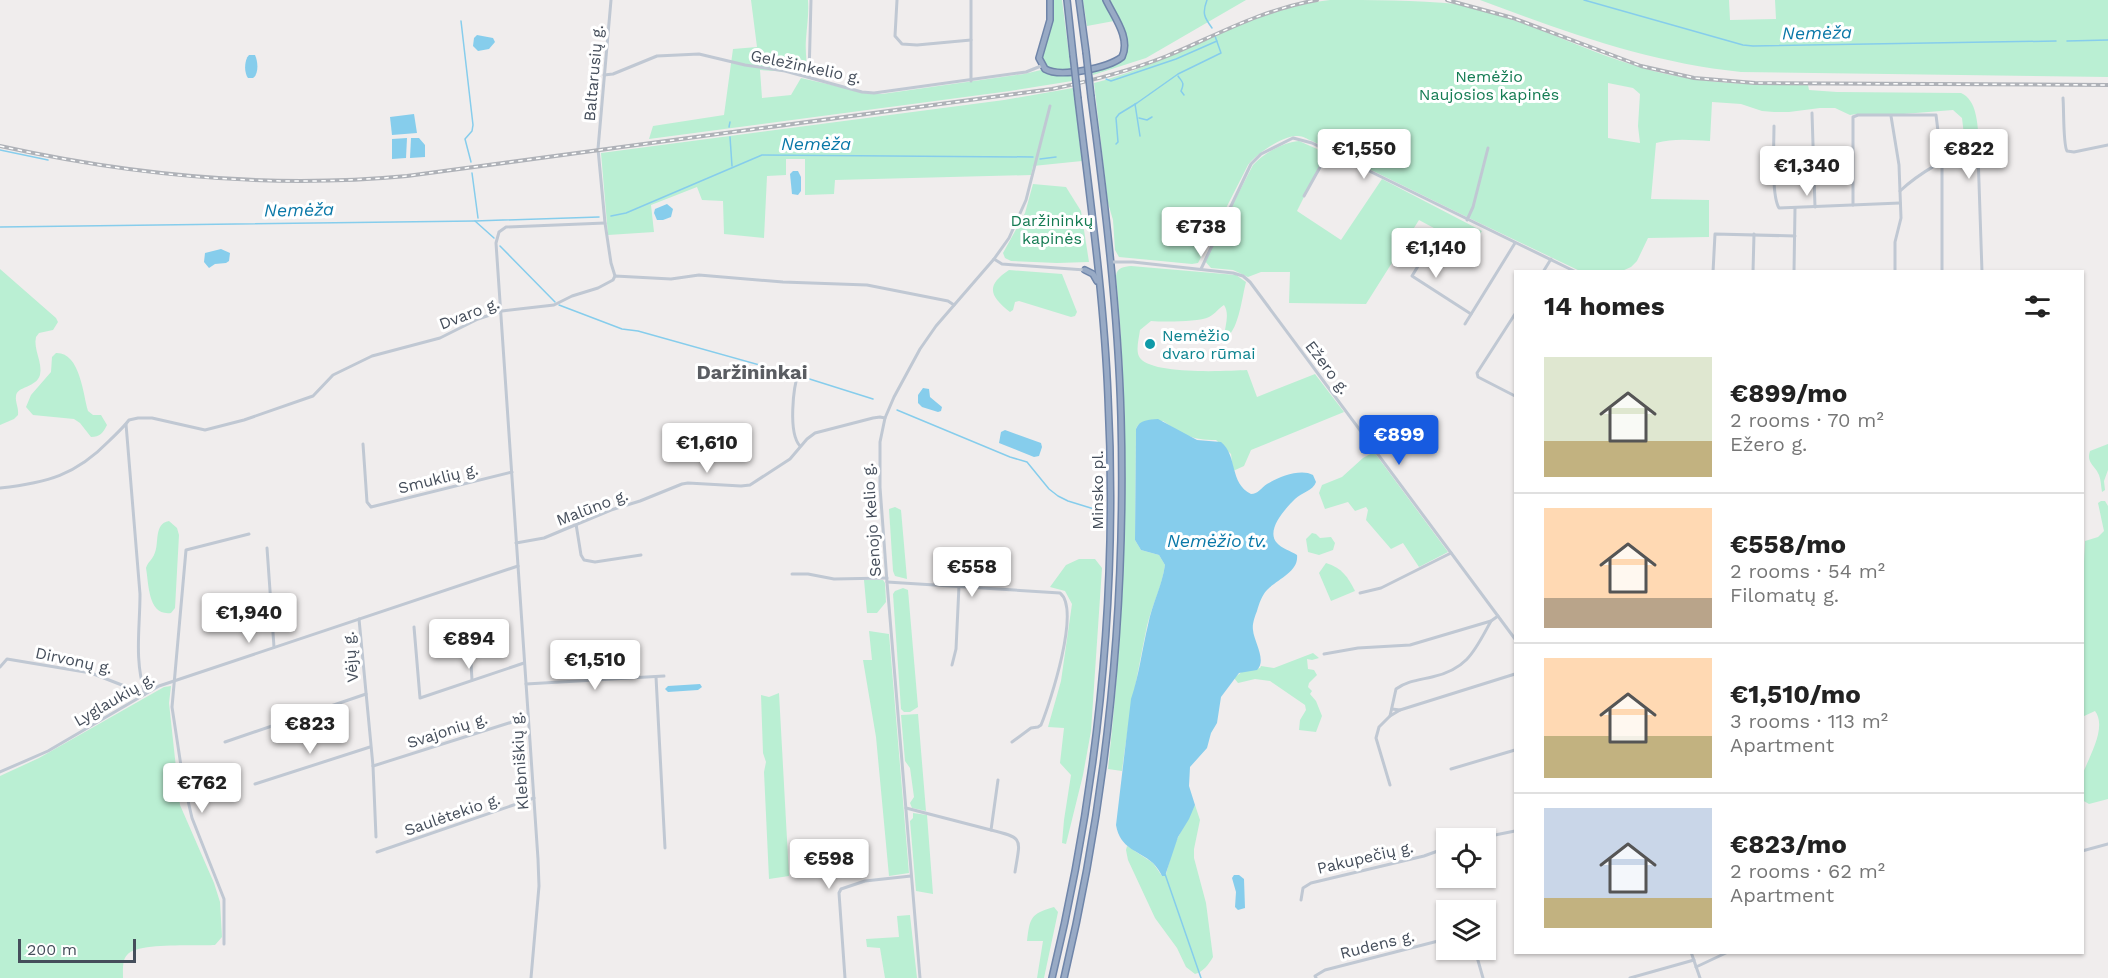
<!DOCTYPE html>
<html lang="en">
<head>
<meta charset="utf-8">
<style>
	body { margin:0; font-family:"Work Sans",sans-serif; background:#f6f6f6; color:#222; height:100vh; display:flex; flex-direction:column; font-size:22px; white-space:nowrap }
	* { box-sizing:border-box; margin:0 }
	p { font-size:20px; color:#767676 }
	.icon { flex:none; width:33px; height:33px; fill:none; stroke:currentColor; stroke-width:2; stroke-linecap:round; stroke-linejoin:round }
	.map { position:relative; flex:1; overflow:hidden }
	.details { position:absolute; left:1514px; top:270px; width:570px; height:684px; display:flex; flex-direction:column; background:#fff; border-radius:0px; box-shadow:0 2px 4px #0004 }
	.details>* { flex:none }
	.fabs { position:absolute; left:1436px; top:828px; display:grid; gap:12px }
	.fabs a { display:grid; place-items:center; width:60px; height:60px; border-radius:0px; background:#fff; box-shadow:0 2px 4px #0004; font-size:30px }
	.scale { position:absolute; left:18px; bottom:15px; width:118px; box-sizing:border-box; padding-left:6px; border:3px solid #454e5b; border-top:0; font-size:16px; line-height:21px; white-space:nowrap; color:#454e5b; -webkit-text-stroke:4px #fff; paint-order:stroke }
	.price { position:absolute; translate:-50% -51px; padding:0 14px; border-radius:6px; background:#fff; color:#222; font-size:20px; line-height:39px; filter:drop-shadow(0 2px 3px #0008) }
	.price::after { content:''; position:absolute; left:50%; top:36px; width:18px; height:14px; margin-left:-9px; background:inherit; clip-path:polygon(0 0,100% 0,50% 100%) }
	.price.on { background:#175be0; color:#fff }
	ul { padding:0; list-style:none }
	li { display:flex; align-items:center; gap:18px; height:150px; padding:0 30px }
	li+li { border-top:2px solid #e0e0e0 }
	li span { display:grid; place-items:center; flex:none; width:168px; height:120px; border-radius:0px; color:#555 }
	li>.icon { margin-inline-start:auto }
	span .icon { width:72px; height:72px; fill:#fffc; stroke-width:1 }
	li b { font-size:26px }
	h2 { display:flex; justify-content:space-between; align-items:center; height:72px; padding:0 30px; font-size:26px }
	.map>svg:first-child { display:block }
	.green { fill:#baefd3; fill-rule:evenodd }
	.water { fill:#86cdec }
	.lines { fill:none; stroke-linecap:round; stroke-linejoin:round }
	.stream { stroke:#86cdec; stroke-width:1.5 }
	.trunk-casing { stroke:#6f85a9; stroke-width:8 }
	.minor { stroke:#c0c8d3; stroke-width:3 }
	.trunk { stroke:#98aac5; stroke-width:5 }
	.rail-casing { stroke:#afb2b8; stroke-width:4 }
	.rail { stroke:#fff; stroke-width:1.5; stroke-dasharray:4.5; stroke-linecap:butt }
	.trunk-bridge-casing { stroke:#6f85a9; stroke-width:8; stroke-linecap:butt }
	.trunk-bridge { stroke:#98aac5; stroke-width:5 }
	.culture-dot { fill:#0f9aa8; stroke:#fff; stroke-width:2 }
	.labels { text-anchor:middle; stroke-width:6; stroke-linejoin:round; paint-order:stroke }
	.street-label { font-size:16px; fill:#454e5b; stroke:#fff }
	.park-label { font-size:16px; fill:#157c53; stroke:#fff }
	.culture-label { font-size:16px; fill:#0d838f; stroke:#fff; text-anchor:start }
	.water-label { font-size:18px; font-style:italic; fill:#0a78a8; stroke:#fff }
	.quarter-label { font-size:20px; font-weight:bold; fill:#5a5d62; stroke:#fff }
</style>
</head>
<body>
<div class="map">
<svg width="2108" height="978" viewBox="0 0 2108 978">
	<rect width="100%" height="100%" fill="#f0eded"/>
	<!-- green -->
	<g class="green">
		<path d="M 751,0 L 808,0 C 809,14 807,25 806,39 C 805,50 807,62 807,73 L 760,70 L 762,98 L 791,95 L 801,78 L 867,93 L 882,94 L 1024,74 L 1041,70 L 1054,75 L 1071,74 L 1072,81 L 1010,91 L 649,139 L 653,126 L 724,115 L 733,49 L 757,47 Z"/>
		<path d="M 1052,0 L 1062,0 L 1071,70 C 1022,76 1050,40 1053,14 C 1053,10 1052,5 1052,0 Z"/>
		<polygon points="1083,0 1104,0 1114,21 1087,26"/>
		<path d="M 1110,0 L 1246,0 L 1146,58 L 1093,75 L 1092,70 C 1146,59 1128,37 1110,0 Z"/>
		<path d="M 1330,0 C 1371,0 1416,0 1457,4 C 1518,16 1574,47 1633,65 C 1691,84 1748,85 1808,85 L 1809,90 L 1837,92 L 1961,93 C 1977,100 1977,123 1979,138 L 1968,138 L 1964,135 L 1962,118 L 1953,110 L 1891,115 L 1856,114 L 1850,115 L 1835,108 L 1820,108 L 1789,112 L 1774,112 L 1762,111 L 1741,104 L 1712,102 L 1710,141 C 1691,140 1674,138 1656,143 L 1651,199 L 1709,200 L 1709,237 L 1648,238 L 1637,261 L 1631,267 L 1622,271 L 1582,272 L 1471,219 L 1312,141 C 1307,139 1303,136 1298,136 C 1283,135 1256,154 1248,165 L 1198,263 L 1192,264 L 1119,257 L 1115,250 L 1113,220 L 1108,203 L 1094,83 C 1175,62 1245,10 1330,0 ZM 1608,83 L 1633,88 L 1640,94 L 1638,126 L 1640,143 L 1608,138 Z"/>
		<path d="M 1480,0 L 1729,0 L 1730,20 L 1776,19 L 1775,0 L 2108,0 L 2108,77 L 1741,72 C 1650,63 1565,32 1480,0 Z"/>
		<polygon points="1073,88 1082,161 1033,166 1031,175 835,180 834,194 805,195 805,159 786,159 786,175 767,176 764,238 724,234 723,201 702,200 697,187 651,205 654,232 608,235 601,153 1004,100"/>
		<path d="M 1299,141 L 1326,153 L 1297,211 L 1341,240 L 1382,179 L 1482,231 L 1471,248 L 1419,220 L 1366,304 L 1289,303 L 1290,272 L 1261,272 L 1248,277 L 1233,270 L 1211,268 L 1204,260 L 1253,165 C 1264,153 1282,143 1299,141 Z"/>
		<polygon points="1033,184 1066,187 1081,211 1089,262 1057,263 1011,261 1005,258 1003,253 1025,213"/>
		<path d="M 1131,266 L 1236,275 L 1246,282 C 1242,297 1239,328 1227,337 L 1224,337 C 1225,326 1230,314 1224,305 C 1219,308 1215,314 1209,317 C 1199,322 1164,322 1151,321 L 1140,330 C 1139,338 1135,352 1140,358 C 1153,375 1226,371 1247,370 L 1257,397 L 1315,374 L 1344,412 L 1251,450 L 1244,466 L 1233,471 L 1231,454 L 1216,440 C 1192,440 1183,435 1163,421 L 1138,425 L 1136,429 L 1135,540 L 1141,550 L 1159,555 L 1165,565 C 1162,587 1152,605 1147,626 C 1137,675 1128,722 1122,771 L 1108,769 C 1126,603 1132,443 1116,276 C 1117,267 1124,267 1131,266 Z"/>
		<path d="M 0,269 L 56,318 L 58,322 L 53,330 L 39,333 L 36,337 C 33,349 43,363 40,375 C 36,388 17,386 16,396 C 15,402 19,408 18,415 L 14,419 L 0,425 Z"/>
		<path d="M 1009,270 L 1062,274 L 1077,312 L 1075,316 L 1071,317 L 1019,301 L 1015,302 L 1013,310 L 1010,312 C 990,296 985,286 1009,270 Z"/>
		<path d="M 56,353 C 80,352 83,394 88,411 L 93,415 L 101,415 L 107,425 C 103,433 100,437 91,437 L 80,423 L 74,419 L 33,415 L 26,407 L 31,395 L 51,372 L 52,357 Z"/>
		<path d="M 2108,444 L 2108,470 L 2104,481 L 2105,490 L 2102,492 C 2101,487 2101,480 2099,475 C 2095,465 2086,463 2090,451 Z"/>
		<polygon points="1374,452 1448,552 1419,567 1403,543 1391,549 1366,520 1368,510 1366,507 1355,511 1348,502 1325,509 1319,493 1322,485 1342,477 1363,458"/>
		<path d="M 2101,501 L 2105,501 L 2108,506 L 2108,799 L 2089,804 L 2082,800 C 2082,793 2080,782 2082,776 C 2087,760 2108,728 2095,711 L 2082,717 L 2082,602 L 2085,541 L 2098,537 L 2104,531 L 2098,503 Z"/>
		<polygon points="895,507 901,510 907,579 895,576 893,571 889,509"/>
		<path d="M 169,521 L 177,528 L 179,535 L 175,608 L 171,613 C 148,616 149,585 146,568 C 148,562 151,561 154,555 C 160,544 153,524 169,521 Z"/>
		<polygon points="1312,533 1316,534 1320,538 1331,537 1335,543 1333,550 1319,555 1308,552 1306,539"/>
		<polygon points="1079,559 1095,559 1102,568 1091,731 1083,775 1066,844 1062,843 1064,820 1071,775 1060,763 1064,728 1048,727 1061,681 1072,604 1065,591 1050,587 1066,565"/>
		<path d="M 1326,563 C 1342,568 1348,577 1355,591 L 1331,601 L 1319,573 Z"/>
		<polygon points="864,580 883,580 885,583 886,602 877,613 867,613"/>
		<polygon points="903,588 908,590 918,707 910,712 904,712 901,709 893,594 895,591"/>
		<polygon points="869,631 889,634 909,873 889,876 876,737 863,660 872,660"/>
		<polygon points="1313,653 1319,658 1312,660 1307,659 1308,669 1314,670 1317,675 1309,683 1308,687 1312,691 1310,694 1316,701 1322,716 1316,732 1299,730 1300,720 1306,710 1305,705 1270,681 1255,679 1238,683 1234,678 1243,671 1260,668 1261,666 1274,668"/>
		<path d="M 171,686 L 169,703 L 180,805 L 214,883 L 220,902 L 222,937 L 215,945 C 198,946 136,942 127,955 C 122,960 123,971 123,978 L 0,978 L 0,776 L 39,758 L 164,687 Z"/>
		<polygon points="779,693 789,876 769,879 764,772 766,762 763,753 761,695 769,697"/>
		<polygon points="918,714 926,811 912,808 910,803 914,797 910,768 905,761 901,715"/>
		<path d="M 1195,805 L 1200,820 L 1194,849 L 1194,858 L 1206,903 L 1213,957 C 1209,964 1203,972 1195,974 L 1186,967 L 1177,948 L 1155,918 L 1128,860 L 1126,850 L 1127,846 L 1153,863 L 1162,876 L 1166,874 L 1174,845 Z"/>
		<polygon points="913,813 927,815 933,894 916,891 910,821 913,818"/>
		<path d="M 1054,907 L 1058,912 L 1044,978 L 1037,978 L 1043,941 L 1027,941 C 1030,918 1030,914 1054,907 Z"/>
		<polygon points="910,915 917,978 885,978 880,948 867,947 866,939 899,937 897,916"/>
	</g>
	<!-- water -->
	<g class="water">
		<polygon points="477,35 493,38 495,42 489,49 478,51 473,46 474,38"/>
		<path d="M 249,55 L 255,55 C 258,61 259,74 253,78 L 248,78 C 244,73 244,60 249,55 Z"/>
		<polygon points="414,114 417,133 392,135 390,117"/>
		<polygon points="407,138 406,158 392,159 392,139"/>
		<polygon points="411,138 419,138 425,145 425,157 410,158"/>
		<polygon points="793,171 798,171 801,177 801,191 798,195 792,194 790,174"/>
		<polygon points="667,204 673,209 671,217 663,220 657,220 654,213 655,209"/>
		<polygon points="221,249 230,253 229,261 226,263 215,264 209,268 204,262 205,253"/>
		<polygon points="923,388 929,389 930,397 942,407 941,411 938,412 922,407 918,403 918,395"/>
		<path d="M 1158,419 L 1197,440 L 1221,442 C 1238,456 1229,483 1251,494 C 1258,494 1261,488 1267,484 C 1278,477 1301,468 1313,475 L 1316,482 C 1313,491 1302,492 1295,499 C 1286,508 1265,530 1277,543 C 1281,548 1291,551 1297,555 C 1299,572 1277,579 1267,590 C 1262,595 1259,604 1257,611 C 1255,616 1252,624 1253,630 C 1254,642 1267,660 1257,670 L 1239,673 L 1221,697 L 1217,723 L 1211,733 L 1207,748 L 1190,767 L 1189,786 L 1195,805 L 1189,819 L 1178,837 L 1165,876 L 1162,876 C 1160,872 1157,867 1153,863 C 1138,850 1120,849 1116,825 L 1131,699 C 1139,675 1142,650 1148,625 C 1152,604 1162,586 1165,565 L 1159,555 L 1141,550 L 1135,540 L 1136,429 C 1140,419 1149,420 1158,419 Z"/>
		<polygon points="1005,430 1041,443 1042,447 1039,456 1034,457 999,443 1001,432"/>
		<polygon points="700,684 702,687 698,690 668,692 665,689 668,686"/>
		<polygon points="1234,875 1239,875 1244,879 1245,908 1238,910 1235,907 1236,892 1232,878"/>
	</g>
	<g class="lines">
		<!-- stream -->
		<g class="stream">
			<path d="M 1207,0 C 1202,13 1204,17 1212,28"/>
			<polyline points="1584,0 1743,45 1753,46 2056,41"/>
			<polyline points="461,21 473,125 472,131 465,139 471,162"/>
			<polyline points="2067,41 2108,40"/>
			<path d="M 1178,76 C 1182,82 1185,82 1181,91 L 1184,95"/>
			<polyline points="1106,79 1111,81 1176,59 1217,41"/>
			<polyline points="1135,104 1140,136"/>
			<polyline points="1139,118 1147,120 1152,117"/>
			<polyline points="729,127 730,122"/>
			<polyline points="730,137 732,166"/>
			<polyline points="1116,144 1118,142 1116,118 1119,114 1137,103 1178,74 1221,53 1215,36"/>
			<polyline points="0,150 48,160"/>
			<polyline points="1040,159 1056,157"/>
			<polyline points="472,173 478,218"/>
			<polyline points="611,216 626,213 762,155 1033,157"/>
			<polyline points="475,221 494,238"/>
			<polyline points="0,227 475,221 599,217"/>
			<polyline points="500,246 555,302"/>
			<polyline points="559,305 622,329 638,331 795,375"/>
			<polyline points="800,376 873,399"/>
			<polyline points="897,410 1010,457 1027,462 1049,489 1058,496 1068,501 1094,509"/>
			<polyline points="1165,874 1201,978"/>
		</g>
		<!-- trunk casing -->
		<g class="trunk-casing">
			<g id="trunk">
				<path d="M 1050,0 L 1050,20 L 1039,58 L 1045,69 C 1060,78 1108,68 1122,57 C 1131,38 1114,17 1106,0"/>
				<polyline points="1067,0 1073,55"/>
				<polyline points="1079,0 1086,52"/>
				<polyline points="1085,270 1093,274 1097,281"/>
				<path d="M 1052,978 C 1098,788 1118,593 1108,397 C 1104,298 1090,199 1078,99"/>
				<path d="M 1064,978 C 1108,793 1126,606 1121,417 C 1118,310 1105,203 1091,97"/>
			</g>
		</g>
		<!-- minor -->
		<g class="minor">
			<polyline points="611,0 598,149 605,223 611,263 615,276"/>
			<polyline points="897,0 895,36 902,44 917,45 971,40"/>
			<polyline points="604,75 613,74 657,56 699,54 745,65 785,71 862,92 874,93 1026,72 1041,66"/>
			<polyline points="809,76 811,0"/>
			<polyline points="971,81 971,0"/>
			<path d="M 2063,98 C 2064,109 2063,145 2067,151 L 2074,152 L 2108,145"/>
			<polyline points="1812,113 1815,207"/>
			<polyline points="1891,116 1899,165 1901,218 1895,242 1895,272"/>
			<path d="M 1774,126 C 1774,144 1771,195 1779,208 L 1900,203"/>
			<path d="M 1900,191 C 1916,176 1953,151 1975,151 L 1978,153 L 1982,272"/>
			<polyline points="1304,196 1329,151"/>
			<polyline points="1853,205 1853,117 1858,115 1936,115 1942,163 1942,272"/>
			<polyline points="1467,220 1473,207 1488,148"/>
			<polyline points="1437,235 1412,276 1471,314"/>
			<polyline points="994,259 1002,264 1085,270"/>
			<polyline points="1111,262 1133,262 1233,273 1243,276 1250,282 1515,639"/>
			<polyline points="1201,269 1251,164 1261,154 1293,138 1312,143 1576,272"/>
			<polyline points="1543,272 1551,259"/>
			<polyline points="1713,272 1715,234 1795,236"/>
			<polyline points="1753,272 1754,234"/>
			<polyline points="1794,272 1795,208"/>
			<polyline points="1515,314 1477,373 1478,377 1515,396"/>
			<polyline points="1465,324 1515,243"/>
			<path d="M 799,371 C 793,387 788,433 800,446"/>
			<path d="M 126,424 L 140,594 C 140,629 134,659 145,694"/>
			<polyline points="363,444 367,502 371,507 512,472"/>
			<path d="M 0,488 C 47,483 76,475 109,441 C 116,434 123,428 129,420 L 138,418 L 152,418 L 205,430 L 244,420 L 313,396 L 333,375 L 372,356 L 440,338 L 478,319 L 502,311 L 554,305 L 572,296 L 598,288 L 613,280 L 615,276 L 671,279 L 699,275 L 783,282 L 867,285 L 948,301 L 954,305"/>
			<polyline points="576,524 581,555 584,560 595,562 641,555"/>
			<polyline points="516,543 544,538 611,510 640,501 682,484 688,483 741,486 750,485 790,459 807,439 815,433 873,418 880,417 885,418"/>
			<polyline points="267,548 274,647"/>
			<polyline points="792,574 808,574 834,579 887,578"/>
			<path d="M 887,582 L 1060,593 C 1081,609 1050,703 1041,725 L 1038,727 L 1031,728 L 1012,742"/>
			<polyline points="1360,593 1381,588 1451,553"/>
			<polyline points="359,619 373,766 376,837"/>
			<polyline points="414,627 420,698 524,663"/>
			<polyline points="469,631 472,680"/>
			<polyline points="1324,654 1358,648 1410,645 1491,621 1498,616"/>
			<polyline points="952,665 956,649 959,586"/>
			<polyline points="0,667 7,659 91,673 145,694"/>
			<polyline points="656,677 665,848"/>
			<polyline points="526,684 664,676"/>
			<polyline points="1400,710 1515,674"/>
			<polyline points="1390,716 1400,710 1392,709"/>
			<polyline points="225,742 366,694"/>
			<polyline points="373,766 528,717"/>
			<polyline points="1451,769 1515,750"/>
			<polyline points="0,772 48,751 159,686 518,566"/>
			<path d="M 998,780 L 991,830 C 1025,838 1020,839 1015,872"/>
			<polyline points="255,784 370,747"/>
			<path d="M 1390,785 L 1376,738 L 1379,727 L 1390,716 L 1396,689 C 1407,681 1419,680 1432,677 C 1468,669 1475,650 1491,621"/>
			<polyline points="906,808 991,830"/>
			<polyline points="1480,838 1515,831"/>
			<polyline points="2082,851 2108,844"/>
			<polyline points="377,852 534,798"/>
			<polyline points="1301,900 1303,888 1311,883 1424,856 1446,848"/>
			<polyline points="224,944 224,899 192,818 183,779 172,707 186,550 249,534"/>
			<polyline points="1475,950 1483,978"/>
			<polyline points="1691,952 1700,978"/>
			<polyline points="1696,967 1728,952"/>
			<polyline points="531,978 539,886 538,859 496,243 499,232 506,227 605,223"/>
			<polyline points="845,978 839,893 841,889 865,881 911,876"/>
			<polyline points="920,978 887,582 880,487 880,442 885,418 894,397 920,349 936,326 994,259 1009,238 1026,200 1050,106"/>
			<polyline points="1316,978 1315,976 1325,970 1446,939"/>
			<polyline points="1630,978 1694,960"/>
		</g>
		<!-- trunk -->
		<use href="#trunk" class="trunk"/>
		<!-- rail casing -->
		<g class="rail-casing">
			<g id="rail">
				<polyline points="1447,0 1513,18 1641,66 1694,78 1755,83 2108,85"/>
				<path d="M 0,146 C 135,176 269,189 407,176 L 1052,89 C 1091,81 1129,71 1167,56 C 1219,34 1261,10 1317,0"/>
			</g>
		</g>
		<!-- rail -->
		<use href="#rail" class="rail"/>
		<!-- trunk-bridge casing -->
		<g class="trunk-bridge-casing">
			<g id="trunk-bridge">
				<polyline points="1086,52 1091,97"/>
				<polyline points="1073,55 1078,99"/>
			</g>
		</g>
		<!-- trunk-bridge -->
		<use href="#trunk-bridge" class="trunk-bridge"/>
	</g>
	<!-- markers -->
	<circle class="culture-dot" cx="1150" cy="344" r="6"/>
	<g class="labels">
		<!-- street labels -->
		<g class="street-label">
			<text transform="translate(806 66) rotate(12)" y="6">Geležinkelio g.</text>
			<text transform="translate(593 73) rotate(-85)" y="6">Baltarusių g.</text>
			<text transform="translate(469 313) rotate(-21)" y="6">Dvaro g.</text>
			<text transform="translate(1328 367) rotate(53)" y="6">Ežero g.</text>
			<text transform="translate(438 478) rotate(-14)" y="6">Smuklių g.</text>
			<text transform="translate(1097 490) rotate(-90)" y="6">Minsko pl.</text>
			<text transform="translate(592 507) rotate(-21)" y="6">Malūno g.</text>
			<text transform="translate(871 520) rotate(-94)" y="6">Senojo Kelio g.</text>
			<text transform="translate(350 657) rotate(-95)" y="6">Vėjų g.</text>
			<text transform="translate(74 660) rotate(12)" y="6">Dirvonų g.</text>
			<text transform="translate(114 699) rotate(-30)" y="6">Lyglaukių g.</text>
			<text transform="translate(447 730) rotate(-18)" y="6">Svajonių g.</text>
			<text transform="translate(519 761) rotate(-94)" y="6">Klebniškių g.</text>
			<text transform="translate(452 814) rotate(-19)" y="6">Saulėtekio g.</text>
			<text transform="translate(1365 857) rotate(-13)" y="6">Pakupečių g.</text>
			<text transform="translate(1377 944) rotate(-14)" y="6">Rudens g.</text>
		</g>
		<!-- park labels -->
		<g class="park-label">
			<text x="1489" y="82">Nemėžio<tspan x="1489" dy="18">Naujosios kapinės</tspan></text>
			<text x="1052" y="226">Daržininkų<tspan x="1052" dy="18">kapinės</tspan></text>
		</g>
		<!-- culture labels -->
		<g class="culture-label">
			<text x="1162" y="341">Nemėžio<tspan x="1162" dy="18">dvaro rūmai</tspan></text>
		</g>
		<!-- water labels -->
		<g class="water-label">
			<text transform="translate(1817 33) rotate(-1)" y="6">Nemėža</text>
			<text x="816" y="150">Nemėža</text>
			<text transform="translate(299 210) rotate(-1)" y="6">Nemėža</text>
			<text x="1217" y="547">Nemėžio tv.</text>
		</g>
		<!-- quarter labels -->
		<g class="quarter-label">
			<text x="752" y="379">Daržininkai</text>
		</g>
	</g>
</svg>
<div class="fabs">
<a><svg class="icon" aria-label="locate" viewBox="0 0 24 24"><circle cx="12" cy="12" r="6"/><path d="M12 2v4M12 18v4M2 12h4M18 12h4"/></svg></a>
<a><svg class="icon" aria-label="layers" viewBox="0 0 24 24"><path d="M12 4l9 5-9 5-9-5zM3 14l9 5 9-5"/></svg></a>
</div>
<div class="scale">200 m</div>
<b class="price" style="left:1364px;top:180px">€1,550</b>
<b class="price" style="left:1969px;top:180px">€822</b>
<b class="price" style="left:1807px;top:197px">€1,340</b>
<b class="price" style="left:1201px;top:258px">€738</b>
<b class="price" style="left:1436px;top:279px">€1,140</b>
<b class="price on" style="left:1399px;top:466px">€899</b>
<b class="price" style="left:707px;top:474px">€1,610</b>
<b class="price" style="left:972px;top:598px">€558</b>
<b class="price" style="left:249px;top:644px">€1,940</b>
<b class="price" style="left:469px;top:670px">€894</b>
<b class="price" style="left:595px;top:691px">€1,510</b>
<b class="price" style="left:310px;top:755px">€823</b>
<b class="price" style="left:202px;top:814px">€762</b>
<b class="price" style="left:829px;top:890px">€598</b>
<section class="details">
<h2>14 homes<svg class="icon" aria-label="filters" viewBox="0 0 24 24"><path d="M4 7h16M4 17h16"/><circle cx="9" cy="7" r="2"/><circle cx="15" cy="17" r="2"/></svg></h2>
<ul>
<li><span style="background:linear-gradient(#dfe7d0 70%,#c2b280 0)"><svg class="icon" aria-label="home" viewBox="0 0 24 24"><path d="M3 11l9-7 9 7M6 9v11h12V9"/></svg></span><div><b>€899/mo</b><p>2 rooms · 70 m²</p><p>Ežero g.</p></div></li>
<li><span style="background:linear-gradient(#ffd9b3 75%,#b9a48a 0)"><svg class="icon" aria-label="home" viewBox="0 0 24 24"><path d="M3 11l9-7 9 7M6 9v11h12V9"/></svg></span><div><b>€558/mo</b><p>2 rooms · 54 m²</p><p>Filomatų g.</p></div></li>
<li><span style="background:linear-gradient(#ffd9b3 65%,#c2b280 0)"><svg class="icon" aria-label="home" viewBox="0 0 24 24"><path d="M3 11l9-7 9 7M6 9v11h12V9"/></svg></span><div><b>€1,510/mo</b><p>3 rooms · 113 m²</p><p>Apartment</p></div></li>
<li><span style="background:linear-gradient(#c9d6e8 75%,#c2b280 0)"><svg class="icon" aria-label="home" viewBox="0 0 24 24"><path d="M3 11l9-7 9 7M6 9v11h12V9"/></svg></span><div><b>€823/mo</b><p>2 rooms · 62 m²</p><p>Apartment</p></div></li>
</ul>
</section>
</div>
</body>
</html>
